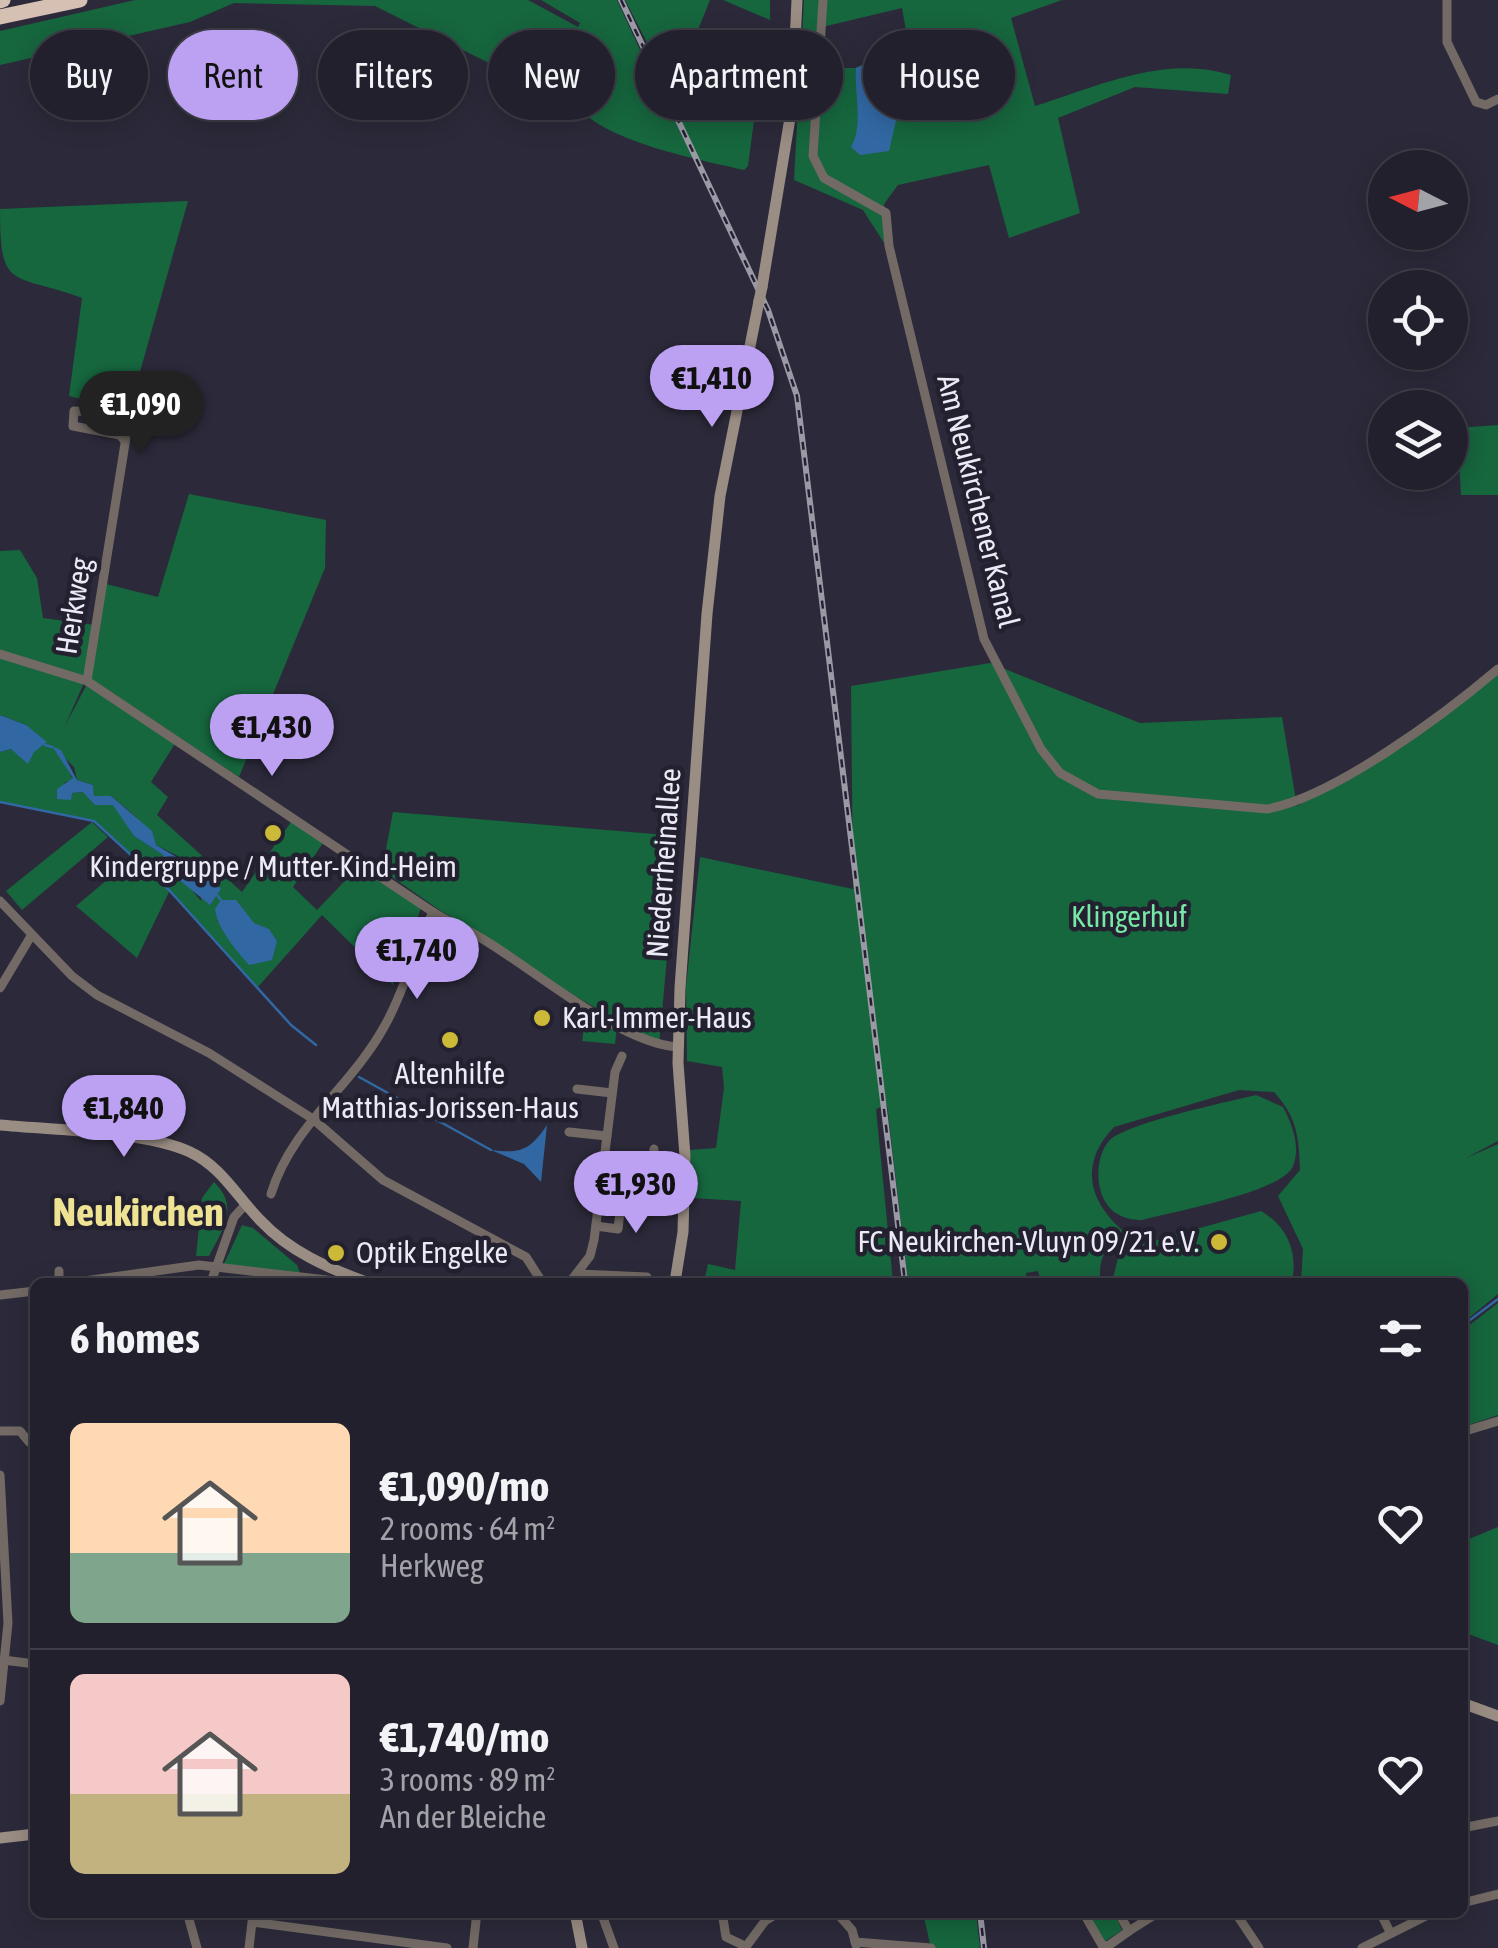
<!DOCTYPE html>
<html lang="en">
<head>
<meta charset="utf-8">
<style>
	body { margin:0; font-family:"Asap Condensed",sans-serif; background:#2d2d38; color:#f1f3f6; height:100vh; display:flex; flex-direction:column; font-size:38px; white-space:nowrap }
	* { box-sizing:border-box; margin:0 }
	p { font-size:32px; color:#a2a3a9 }
	.icon { flex:none; width:55px; height:55px; fill:none; stroke:currentColor; stroke-width:2; stroke-linecap:round; stroke-linejoin:round }
	.map { position:relative; flex:1; overflow:hidden }
	.drawer { position:absolute; left:30px; top:1278px; width:1438px; height:640px; display:flex; flex-direction:column; background:#21202c; border-radius:15px; box-shadow:0 5px 25px #0003,0 0 0 2px #3e3e48 }
	.drawer>* { flex:none }
	.guide { position:absolute; left:30px; top:30px; width:1440px; height:90px; display:flex; gap:20px }
	.needle { width:65px; rotate:276deg }
	.buttons { position:absolute; left:1368px; top:150px; display:grid; gap:20px }
	.buttons a { display:grid; place-items:center; width:100px; height:100px; border-radius:50%; background:#21202c; box-shadow:0 5px 25px #0003,0 0 0 2px #3e3e48; font-size:50px }
	.price { position:absolute; translate:-50% -85px; padding:0 22px; border-radius:35px; background:#bca0f2; color:#111; font-size:32px; line-height:65px; filter:drop-shadow(0 2px 5px #0008) }
	.price::after { content:''; position:absolute; left:50%; top:60px; width:30px; height:22px; margin-left:-15px; background:inherit; clip-path:polygon(0 0,100% 0,50% 100%) }
	.price.active { background:#222; color:#fff }
	ul { padding:0; list-style:none }
	li { display:flex; align-items:center; gap:30px; height:250px; padding:0 40px }
	li+li { border-top:2px solid #3e3e48 }
	li span { display:grid; place-items:center; flex:none; width:280px; height:200px; border-radius:15px; color:#555 }
	li>.icon { margin-inline-start:auto }
	span .icon { width:120px; height:120px; fill:#fffc; stroke-width:1 }
	li b { font-size:42px }
	h2 { display:flex; justify-content:space-between; align-items:center; height:120px; padding:0 40px; font-size:42px }
	.chip { padding:0 35px; border-radius:45px; background:#21202c; box-shadow:0 5px 25px #0003,0 0 0 2px #3e3e48; font-size:35px; line-height:90px }
	.chip.active { background:#bca0f2; color:#111 }
	.map>svg:first-child { display:block }
	.green { fill:#16663e; fill-rule:evenodd }
	.water { fill:#3168a3 }
	.lines { fill:none; stroke-linecap:round; stroke-linejoin:round }
	.stream { stroke:#3168a3; stroke-width:2.5 }
	.street { stroke:#736a65; stroke-width:9 }
	.secondary { stroke:#9a8d84; stroke-width:11 }
	.highway { stroke:#d5c0b3; stroke-width:15 }
	.rail-casing { stroke:#9b99a6; stroke-width:6 }
	.rail { stroke:#232030; stroke-width:2.5; stroke-dasharray:8; stroke-linecap:butt }
	.secondary-bridge { stroke:#9a8d84; stroke-width:11 }
	.poi-dot { fill:#ccb938; stroke:#232030; stroke-width:4 }
	.labels { text-anchor:middle; stroke-width:9; stroke-linejoin:round; paint-order:stroke }
	.street-label { font-size:30px; fill:#ebeaf5; stroke:#232030 }
	.poi-label { font-size:30px; fill:#ebeaf5; stroke:#232030 }
	.park-label { font-size:30px; fill:#77e9a7; stroke:#232030 }
	.district-label { font-size:40px; font-weight:bold; fill:#eee293; stroke:#232030 }
</style>
</head>
<body>
<div class="map">
<svg width="1498" height="1948" viewBox="0 0 1498 1948">
	<rect width="100%" height="100%" fill="#2c2a3a"/>
	<!-- green -->
	<g class="green">
		<path d="M 135,0 L 528,0 L 578,27 L 580,23 L 541,0 L 617,0 L 646,63 L 756,105 L 748,166 L 744,170 C 697,159 610,143 577,107 L 375,6 L 234,3 L 190,22 L 0,65 L 0,31 Z"/>
		<polygon points="625,0 710,0 683,67 651,50"/>
		<polygon points="723,0 770,0 770,20"/>
		<path d="M 804,0 L 1062,0 L 1011,18 L 1035,106 C 1098,86 1165,54 1231,75 L 1228,94 L 1135,87 L 1058,118 L 1080,213 L 1009,238 L 989,165 L 898,185 L 884,204 L 886,246 L 863,210 L 794,180 ZM 902,8 L 909,48 L 855,68 L 817,68 L 818,28 Z"/>
		<path d="M 188,201 L 129,411 L 69,396 L 82,298 C 11,272 0,292 0,209 Z"/>
		<polygon points="1498,425 1498,495 1461,495 1457,428"/>
		<polygon points="189,494 326,520 325,568 239,777 91,679 106,584 158,597"/>
		<path d="M 20,550 L 37,578 L 43,618 L 95,625 L 86,678 L 65,726 L 87,684 L 176,742 L 151,782 L 168,797 L 157,815 L 242,892 L 291,822 L 323,843 L 293,887 L 317,910 L 361,864 L 421,908 L 393,985 L 322,915 L 257,988 L 170,890 L 137,958 L 76,906 L 133,858 L 140,862 L 94,820 L 0,802 L 0,752 L 11,749 L 21,754 L 40,747 L 26,725 L 0,715 L 0,551 ZM 57,750 L 74,767 L 77,780 L 93,785 L 94,796 L 111,796 L 135,816 L 156,845 L 188,861 L 195,872 L 202,873 L 201,901 L 163,855 L 134,836 L 114,805 L 84,792 L 72,793 L 64,783 L 73,779 ZM 217,920 L 269,929 L 228,935 Z"/>
		<path d="M 990,663 L 1140,723 L 1282,717 L 1297,806 L 1498,673 L 1498,1141 L 1466,1158 L 1498,1144 L 1498,1294 L 1463,1323 L 1462,1282 L 1301,1282 L 1303,1249 L 1278,1196 L 1300,1170 C 1299,1137 1297,1117 1274,1092 L 1239,1090 L 1114,1127 C 1076,1167 1091,1206 1129,1236 C 1104,1245 1099,1257 1100,1282 L 1060,1282 L 1054,1276 L 1040,1278 L 1038,1271 L 1026,1273 L 1027,1282 L 908,1282 L 887,1105 L 876,1109 L 893,1282 L 704,1282 L 708,1264 L 735,1270 L 741,1201 L 692,1198 L 690,1150 L 716,1148 L 724,1088 L 722,1067 L 687,1061 L 686,986 L 700,857 L 853,889 L 851,686 Z"/>
		<polygon points="393,812 678,836 659,1045 522,965 486,936 441,911 382,870"/>
		<polygon points="92,822 108,837 22,910 6,891"/>
		<polygon points="587,1010 617,1026 615,1044 582,1041"/>
		<path d="M 1256,1095 L 1283,1107 C 1292,1124 1301,1147 1293,1166 C 1283,1192 1172,1212 1142,1220 C 1123,1220 1107,1212 1101,1192 C 1096,1177 1098,1153 1109,1141 C 1125,1123 1228,1102 1256,1095 Z"/>
		<path d="M 214,1182 C 239,1206 224,1228 209,1256 L 196,1256 L 202,1198 Z"/>
		<path d="M 1261,1211 C 1287,1226 1298,1252 1292,1282 L 1112,1282 L 1119,1254 L 1128,1248 Z"/>
		<polygon points="242,1225 253,1228 297,1265 300,1273 223,1266"/>
		<polygon points="1498,1303 1498,1415 1463,1427 1463,1330"/>
		<polygon points="1498,1527 1498,1645 1463,1632 1462,1542"/>
		<polygon points="923,1913 976,1913 980,1948 931,1948"/>
		<polygon points="1087,1913 1114,1913 1122,1930 1104,1942"/>
	</g>
	<!-- water -->
	<g class="water">
		<path d="M 898,49 L 901,99 L 889,151 L 860,155 L 851,147 C 864,126 854,93 856,68 Z"/>
		<polygon points="0,715 26,725 47,742 34,752 28,764 11,749 0,752"/>
		<path d="M 52,746 L 61,750 L 77,780 L 93,785 L 94,796 L 111,796 L 152,831 L 156,845 C 182,860 198,870 221,889 L 210,905 L 177,878 L 163,855 L 134,836 L 113,805 L 95,805 L 83,792 L 72,793 L 71,800 L 57,799 L 57,789 L 73,778 Z"/>
		<path d="M 221,900 L 236,900 L 254,923 L 269,929 L 277,941 L 272,960 L 249,965 C 236,950 217,928 215,909 Z"/>
		<path d="M 547,1125 L 541,1182 L 524,1164 L 491,1150 C 521,1154 530,1150 547,1125 Z"/>
	</g>
	<g class="lines">
		<!-- stream -->
		<g class="stream">
			<polyline points="45,745 52,747"/>
			<polyline points="0,802 94,821 169,890 291,1025 316,1045"/>
			<polyline points="217,895 221,900"/>
			<polyline points="359,1077 491,1150"/>
			<polyline points="1462,1326 1498,1299"/>
		</g>
		<!-- street -->
		<g class="street">
			<path d="M 823,0 L 813,156 L 824,178 L 886,213 L 889,246 L 984,639 L 1041,749 L 1060,773 L 1098,794 L 1267,809 C 1334,797 1445,714 1498,669"/>
			<polyline points="1447,0 1447,42 1476,102 1486,105 1498,99"/>
			<path d="M 0,654 L 87,681 L 433,912 C 448,922 465,928 481,938 C 534,969 617,1042 677,1047"/>
			<polyline points="87,681 128,425 118,413 74,411 73,426 120,435 125,441"/>
			<polyline points="0,901 72,976 97,995 209,1053 313,1119 383,1180 526,1257 542,1282"/>
			<polyline points="0,988 31,936"/>
			<polyline points="577,1089 612,1093"/>
			<polyline points="569,1132 607,1136"/>
			<polyline points="601,1185 652,1191 654,1149"/>
			<path d="M 271,1194 C 291,1127 351,1087 384,1027 C 405,991 414,949 433,912"/>
			<polyline points="596,1226 618,1229 623,1187"/>
			<polyline points="59,1271 59,1282"/>
			<polyline points="579,1274 647,1277"/>
			<polyline points="77,1282 199,1265 335,1281"/>
			<polyline points="211,1282 234,1217 246,1204"/>
			<polyline points="570,1282 590,1256 594,1240 615,1072 622,1056"/>
			<polyline points="0,1295 35,1291"/>
			<polyline points="0,1431 20,1431 29,1442 35,1442"/>
			<polyline points="1462,1432 1498,1421"/>
			<polyline points="0,1475 8,1623 0,1701"/>
			<polyline points="3,1660 35,1664"/>
			<polyline points="1462,1828 1498,1821"/>
			<polyline points="1462,1903 1498,1894"/>
			<polyline points="187,1912 197,1948"/>
			<polyline points="601,1912 614,1948"/>
			<polyline points="722,1912 726,1937 745,1946"/>
			<polyline points="836,1912 852,1930 856,1945"/>
			<polyline points="1083,1912 1102,1945 1108,1946 1129,1931"/>
			<polyline points="1118,1912 1129,1931 1159,1912"/>
			<polyline points="1235,1912 1259,1948"/>
			<polyline points="1380,1912 1390,1932"/>
			<polyline points="855,1942 931,1948"/>
			<polyline points="249,1948 252,1922 447,1948"/>
			<polyline points="473,1948 477,1912"/>
			<polyline points="745,1948 765,1921 780,1912"/>
			<polyline points="1362,1948 1434,1912"/>
		</g>
		<!-- secondary -->
		<g class="secondary">
			<polyline points="762,287 792,106 797,0"/>
			<path d="M 0,1125 C 51,1130 145,1131 190,1152 C 222,1167 237,1197 261,1221 C 289,1251 328,1268 366,1282"/>
			<polyline points="675,1282 683,1232 685,1156 678,1063 680,988 707,614 720,496 759,301"/>
			<polyline points="1462,1703 1498,1716"/>
			<polyline points="0,1838 35,1834"/>
			<polyline points="575,1912 582,1948"/>
		</g>
		<!-- highway -->
		<g class="highway">
			<polyline points="0,1 3,0"/>
			<polyline points="0,17 80,0"/>
		</g>
		<!-- rail casing -->
		<g class="rail-casing">
			<g id="rail">
				<polyline points="621,0 768,310 797,396 905,1282"/>
				<polyline points="980,1912 984,1948"/>
			</g>
		</g>
		<!-- rail -->
		<use href="#rail" class="rail"/>
		<!-- secondary-bridge -->
		<polyline class="secondary-bridge" points="759,301 762,287"/>
	</g>
	<!-- markers -->
	<g class="poi-dot">
		<circle cx="273" cy="833" r="10"/>
		<circle cx="542" cy="1018" r="10"/>
		<circle cx="450" cy="1040" r="10"/>
		<circle cx="1219" cy="1242" r="10"/>
		<circle cx="336" cy="1253" r="10"/>
	</g>
	<g class="labels">
		<!-- street labels -->
		<g class="street-label">
			<text transform="translate(978 501) rotate(76)" y="10">Am Neukirchener Kanal</text>
			<text transform="translate(74 606) rotate(-81)" y="10">Herkweg</text>
			<text transform="translate(664 863) rotate(-86)" y="10">Niederrheinallee</text>
		</g>
		<!-- poi labels -->
		<g class="poi-label">
			<text x="273" y="877">Kindergruppe / Mutter-Kind-Heim</text>
			<text x="562" y="1028" text-anchor="start">Karl-Immer-Haus</text>
			<text x="450" y="1084">Altenhilfe<tspan x="450" dy="34">Matthias-Jorissen-Haus</tspan></text>
			<text x="1199" y="1252" text-anchor="end">FC Neukirchen-Vluyn 09/21 e.V.</text>
			<text x="356" y="1263" text-anchor="start">Optik Engelke</text>
		</g>
		<!-- park labels -->
		<g class="park-label">
			<text x="1129" y="927">Klingerhuf</text>
		</g>
		<!-- district labels -->
		<g class="district-label">
			<text x="138" y="1226">Neukirchen</text>
		</g>
	</g>
</svg>
<div class="buttons">
<a><svg class="needle" viewBox="-14 -14 28 28"><path d="M0-13l5 13h-10z" fill="#e53935"/><path d="M0 13l5-13h-10z" fill="#a2a3a9"/></svg></a>
<a><svg class="icon" aria-label="locate" viewBox="0 0 24 24"><circle cx="12" cy="12" r="6"/><path d="M12 2v4M12 18v4M2 12h4M18 12h4"/></svg></a>
<a><svg class="icon" aria-label="layers" viewBox="0 0 24 24"><path d="M12 4l9 5-9 5-9-5zM3 14l9 5 9-5"/></svg></a>
</div>
<b class="price" style="left:712px;top:430px">€1,410</b>
<b class="price active" style="left:141px;top:456px">€1,090</b>
<b class="price" style="left:272px;top:779px">€1,430</b>
<b class="price" style="left:417px;top:1002px">€1,740</b>
<b class="price" style="left:124px;top:1160px">€1,840</b>
<b class="price" style="left:636px;top:1236px">€1,930</b>
<div class="guide">
<a class="chip">Buy</a>
<a class="chip active">Rent</a>
<a class="chip">Filters</a>
<a class="chip">New</a>
<a class="chip">Apartment</a>
<a class="chip">House</a>
</div>
<section class="drawer">
<h2>6 homes<svg class="icon" aria-label="filters" viewBox="0 0 24 24"><path d="M4 7h16M4 17h16"/><circle cx="9" cy="7" r="2"/><circle cx="15" cy="17" r="2"/></svg></h2>
<ul>
<li><span style="background:linear-gradient(#ffd9b3 65%,#7fa58c 0)"><svg class="icon" aria-label="home" viewBox="0 0 24 24"><path d="M3 11l9-7 9 7M6 9v11h12V9"/></svg></span><div><b>€1,090/mo</b><p>2 rooms · 64 m²</p><p>Herkweg</p></div><svg class="icon" aria-label="heart" viewBox="0 0 24 24"><path d="M12 20l-8-8c-3-5 5-10 8-4 3-6 11-1 8 4z"/></svg></li>
<li><span style="background:linear-gradient(#f6c9c9 60%,#c2b280 0)"><svg class="icon" aria-label="home" viewBox="0 0 24 24"><path d="M3 11l9-7 9 7M6 9v11h12V9"/></svg></span><div><b>€1,740/mo</b><p>3 rooms · 89 m²</p><p>An der Bleiche</p></div><svg class="icon" aria-label="heart" viewBox="0 0 24 24"><path d="M12 20l-8-8c-3-5 5-10 8-4 3-6 11-1 8 4z"/></svg></li>
</ul>
</section>
</div>
</body>
</html>
